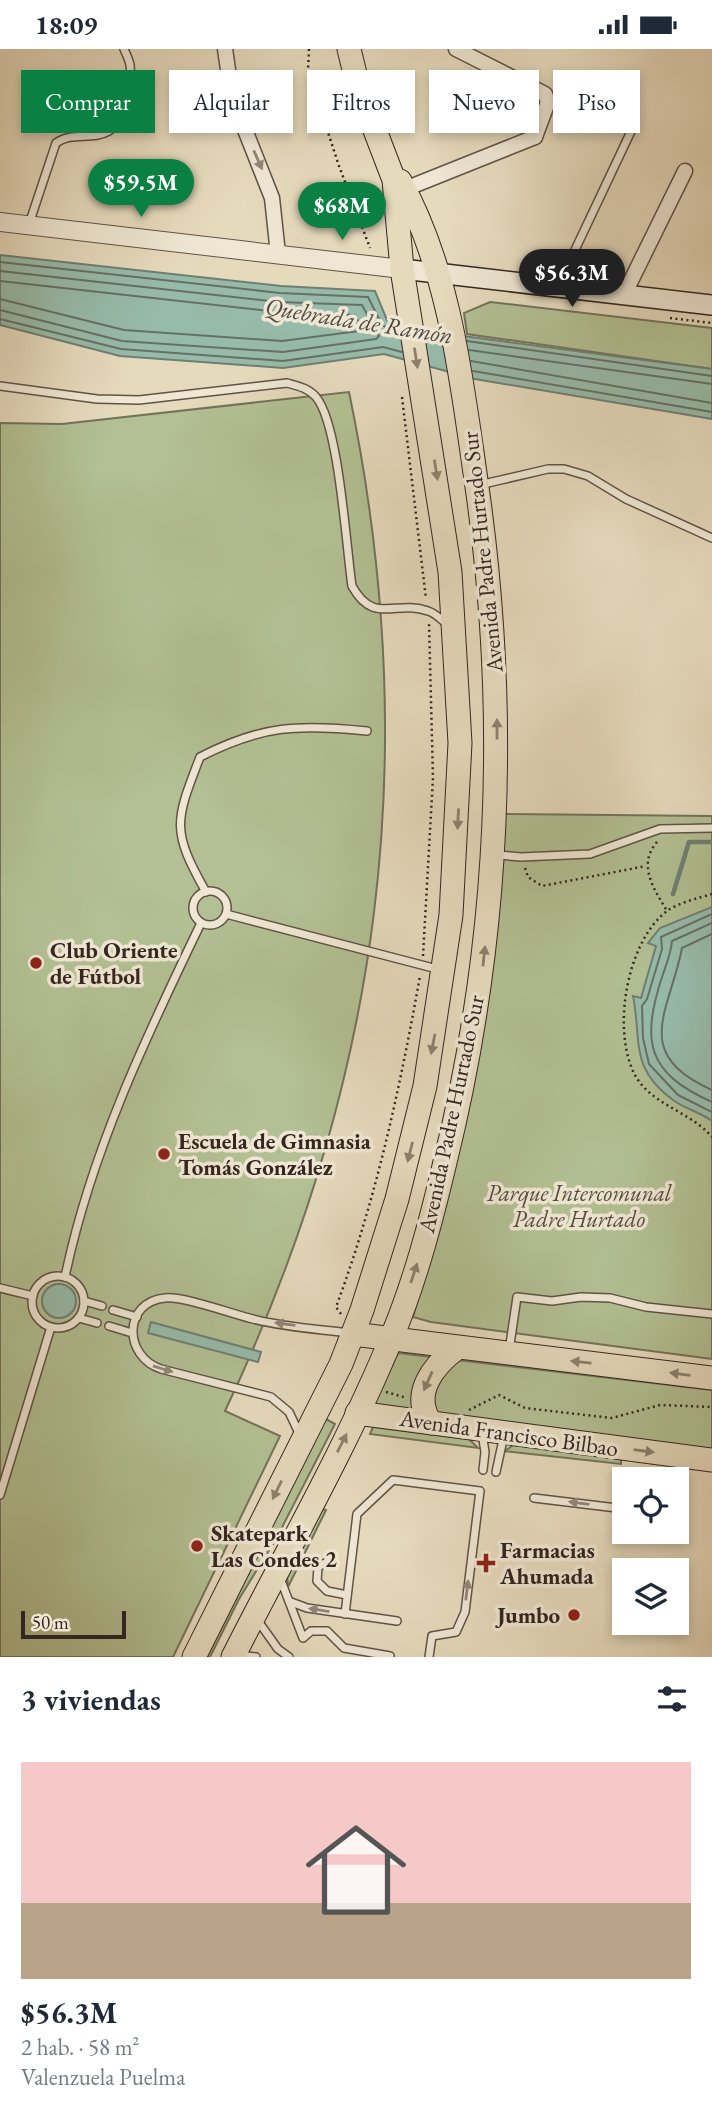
<!DOCTYPE html>
<html lang="es">
<head>
<meta charset="utf-8">
<style>
	body { margin:0; font-family:"EB Garamond",serif; background:#f2f2f3; color:#1f2937; height:100vh; display:flex; flex-direction:column; font-size:26px; white-space:nowrap }
	* { box-sizing:border-box; margin:0 }
	p { font-size:23px; color:#747a83 }
	.icon { flex:none; width:38px; height:38px; fill:none; stroke:currentColor; stroke-width:2; stroke-linecap:round; stroke-linejoin:round }
	.map { position:relative; height:1608px; overflow:hidden }
	.details { display:flex; flex-direction:column; background:#fff; flex:1 }
	.details>* { flex:none }
	.banner { position:absolute; left:21px; top:21px; width:670px; height:63px; display:flex; gap:14px }
	.fabs { position:absolute; left:612px; top:1418px; display:grid; gap:14px }
	.fabs a { display:grid; place-items:center; width:77px; height:77px; border-radius:0px; background:#fff; box-shadow:0 4px 10px #0003; font-size:35px }
	.scale { position:absolute; left:21px; bottom:18px; width:105px; box-sizing:border-box; padding-left:7px; border:4px solid #342620; border-top:0; font-size:19px; line-height:24px; white-space:nowrap; color:#342620; -webkit-text-stroke:5px #efe7d4; paint-order:stroke }
	.price { position:absolute; translate:-50% -60px; padding:0 16px; border-radius:24px; background:#0b8043; color:#fff; font-size:23px; line-height:46px; filter:drop-shadow(0 2px 4px #0008) }
	.price::after { content:''; position:absolute; left:50%; top:42px; width:21px; height:16px; margin-left:-10px; background:inherit; clip-path:polygon(0 0,100% 0,50% 100%) }
	.price.active { background:#222; color:#fff }
	ul { padding:0; list-style:none }
	li { display:grid; align-content:center; gap:14px; height:371px; padding:0 21px }
	li span { display:grid; place-items:center; height:217px; border-radius:0px; color:#555 }
	li>.icon { margin-inline-start:auto }
	span .icon { width:126px; height:126px; fill:#fffc; stroke-width:1 }
	li b { font-size:30px }
	h2 { display:flex; justify-content:space-between; align-items:center; height:84px; padding:0 21px; font-size:30px }
	.pill { padding:0 24px; border-radius:0px; background:#fff; box-shadow:0 4px 10px #0003; font-size:24px; line-height:63px }
	.pill.active { background:#0b8043; color:#fff }
	.status { display:flex; justify-content:space-between; align-items:center; height:49px; padding:0 35px; background:#fff; direction:ltr }
	.status svg { height:19px; fill:currentColor }
	.map>svg:first-child { display:block }
	.green { fill:#b2c093; stroke:#73735a; stroke-width:2 }
	.water { fill:#97bbaa; stroke:#6f7f73; stroke-width:2 }
	.lines { fill:none; stroke-linecap:round; stroke-linejoin:round }
	.shore { stroke:#667065; stroke-width:2 }
	.stream { stroke:#6f7f73; stroke-width:4.5 }
	.service-casing { stroke:#605347; stroke-width:10 }
	.minor-casing { stroke:#605347; stroke-width:17 }
	.tertiary-casing { stroke:#605347; stroke-width:20 }
	.secondary-casing { stroke:#342620; stroke-width:22 }
	.primary-casing { stroke:#342620; stroke-width:25 }
	.path { stroke:#342620; stroke-width:2.5; stroke-dasharray:2 3.5; stroke-linecap:butt }
	.service { stroke:#efe7d4; stroke-width:7 }
	.minor { stroke:#efe7d4; stroke-width:14 }
	.tertiary { stroke:#efe7d4; stroke-width:18 }
	.secondary { stroke:#efe7d4; stroke-width:19 }
	.primary { stroke:#e6dabd; stroke-width:23 }
	.oneway { fill:#92867a }
	.oneway2 { fill:#8d806e }
	.poi-dot { fill:#8f2418; stroke:#efe7d4; stroke-width:2.5 }
	.labels { text-anchor:middle; stroke-width:7; stroke-linejoin:round; paint-order:stroke }
	.street-label { font-size:23px; fill:#342620; stroke:#efe7d4 }
	.poi-label { font-size:23px; font-weight:bold; fill:#342620; stroke:#efe7d4; text-anchor:start }
	.park-label { font-size:23px; font-style:italic; fill:#544c3d; stroke:#efe7d4 }
	.water-label { font-size:24px; font-style:italic; fill:#4d4b42; stroke:#efe7d4 }
</style>
</head>
<body>
<div class="status"><b>18:09</b><svg viewBox="0 0 49 12"><path d="M0 12V9h3v3zM5 12V6h3v6zM10 12V3h3v9zM15 12V0h3v12zM26 1h20v11H26zM47 4h2v5h-2z"/></svg></div>
<div class="map">
<svg width="712" height="1608" viewBox="0 0 712 1608">
	<rect width="100%" height="100%" fill="#e6dabd"/>
	<filter id="stains"><feTurbulence type="fractalNoise" baseFrequency=".00286" numOctaves="4"/><feColorMatrix values="0 0 0 0 .2 0 0 0 0 .09 0 0 0 0 .02 0 0 0 .5 -.17"/></filter>
	<radialGradient id="worn" r=".72"><stop offset=".6" stop-color="#630" stop-opacity="0"/><stop offset="1" stop-color="#630" stop-opacity=".3"/></radialGradient>
	<!-- green -->
	<g class="green">
		<polygon points="490,253 712,279 712,320 467,285 464,264"/>
		<path d="M 349,343 C 424,703 382,1031 225,1362 L 280,1387 L 173,1608 L 0,1608 L 0,374 L 62,375 Z"/>
		<polygon points="502,765 712,767 712,1310 431,1273 413,1268 424,1228"/>
		<polygon points="398,1304 712,1341 712,1401 374,1356"/>
		<polygon points="324,1369 335,1375 276,1490 239,1550 210,1608 207,1608"/>
		<polygon points="373,1378 469,1390 478,1399 370,1385"/>
		<polygon points="514,1396 621,1409 621,1415 504,1402"/>
		<polygon points="320,1459 326,1461 288,1538 287,1527"/>
	</g>
	<!-- water -->
	<g class="water">
		<polygon points="0,206 281,237 375,242 387,271 396,278 712,320 712,370 475,330 384,305 283,319 120,307 0,276"/>
		<path d="M 712,858 L 712,1072 C 700,1063 685,1060 673,1051 C 629,1019 642,992 633,947 L 641,949 L 656,897 L 648,894 L 660,879 Z"/>
		<circle cx="59" cy="1252" r="17"/>
		<polygon points="151,1273 261,1303 258,1313 148,1284"/>
	</g>
	<g class="lines">
		<!-- shore -->
		<g class="shore">
			<polyline points="0,213 280,244 368,248 382,276 399,285"/>
			<polyline points="0,222 279,253 362,256 379,287 376,290 283,303 122,292 0,261"/>
			<polyline points="0,232 278,263 355,266 362,279 359,282 282,292 124,281 0,250"/>
			<polyline points="0,270 121,300 283,312 383,298 402,303"/>
			<polyline points="467,292 712,327"/>
			<polyline points="469,301 712,335"/>
			<polyline points="471,312 712,354"/>
			<polyline points="473,322 712,363"/>
			<polyline points="712,865 661,888 662,900 647,950 642,957 643,989 649,1015 678,1046 712,1063"/>
			<path d="M 712,874 L 672,892 C 671,905 666,916 662,928 C 641,993 647,1024 712,1053"/>
			<path d="M 712,885 L 682,899 C 670,962 630,1005 712,1041"/>
		</g>
		<!-- stream -->
		<polyline class="stream" points="673,845 689,793 712,793"/>
		<!-- service casing -->
		<g class="service-casing">
			<g id="service">
				<path d="M 29,175 L 56,94 C 72,82 92,92 109,82 C 121,75 132,29 130,16 C 129,10 126,5 124,0"/>
				<polyline points="558,237 634,76"/>
				<path d="M 0,337 L 97,350 L 139,351 L 287,334 C 298,337 308,339 316,348 C 339,375 346,497 352,537 C 374,577 396,550 428,562 C 435,564 442,571 447,575"/>
				<polyline points="479,436 548,420 564,420 588,427 626,450 712,489"/>
				<polyline points="496,801 498,806 521,808 590,805 660,780 712,779"/>
				<circle cx="210" cy="859" r="17"/>
				<path d="M 206,843 C 171,781 175,773 200,708 C 262,676 299,675 367,682"/>
				<polyline points="226,865 441,921"/>
				<circle cx="58" cy="1253" r="26"/>
				<path d="M 65,1228 C 91,1103 146,988 201,874"/>
				<polyline points="0,1239 33,1247"/>
				<polyline points="84,1252 102,1257"/>
				<polyline points="113,1261 137,1268"/>
				<polyline points="79,1269 97,1274"/>
				<polyline points="109,1277 132,1284"/>
				<polyline points="509,1302 517,1248 552,1252 581,1248 610,1249 646,1258 712,1265"/>
				<path d="M 299,1384 L 289,1363 L 271,1348 L 161,1320 C 123,1307 123,1253 165,1249 C 184,1247 232,1265 253,1270 C 284,1278 317,1280 349,1284"/>
				<polyline points="482,1384 485,1403 483,1421"/>
				<polyline points="496,1423 504,1386"/>
				<polyline points="0,1446 51,1278"/>
				<polyline points="534,1449 625,1460"/>
				<polyline points="677,1467 684,1468"/>
				<polyline points="332,1510 318,1518 317,1532 327,1542 347,1546"/>
				<polyline points="280,1529 303,1589 311,1582 327,1582 344,1599 390,1607"/>
				<polyline points="291,1553 307,1559 397,1572"/>
				<polyline points="345,1565 357,1465 393,1431 480,1442 465,1563 456,1583 432,1587 429,1608"/>
				<polyline points="258,1572 278,1600 289,1608"/>
				<polyline points="238,1606 256,1608"/>
			</g>
		</g>
		<!-- minor casing -->
		<g class="minor-casing">
			<g id="minor">
				<polyline points="225,0 232,48 272,149 278,205"/>
				<polyline points="516,32 535,88"/>
				<polyline points="405,140 535,88 548,53 545,45 456,0"/>
				<polyline points="624,246 685,122"/>
			</g>
		</g>
		<!-- tertiary casing -->
		<g class="tertiary-casing">
			<polyline id="tertiary" points="0,173 402,220"/>
		</g>
		<!-- secondary casing -->
		<g class="secondary-casing">
			<polyline id="secondary" points="402,220 712,256"/>
		</g>
		<!-- primary casing -->
		<g class="primary-casing">
			<g id="primary">
				<polyline points="353,1285 712,1329"/>
				<polyline points="357,1364 712,1411"/>
				<path d="M 431,1374 C 410,1345 434,1316 457,1299"/>
				<polyline points="194,1608 341,1315 362,1261 397,1150 425,1037 451,866 460,694 450,523 402,220 394,131 358,37 349,0"/>
				<path d="M 233,1608 C 286,1503 346,1399 391,1290 C 415,1233 431,1172 445,1113 C 500,891 509,663 477,438 C 462,336 451,224 400,132"/>
			</g>
		</g>
		<!-- path -->
		<g class="path">
			<polyline points="309,0 308,22 339,117 370,199"/>
			<polyline points="670,269 712,274"/>
			<polyline points="402,348 426,550"/>
			<path d="M 657,793 C 637,816 654,840 667,862"/>
			<polyline points="525,819 528,828 542,837 646,817"/>
			<path d="M 712,845 C 698,849 678,854 667,862 C 626,893 611,984 636,1028 C 654,1057 691,1063 712,1088"/>
			<polyline points="423,907 433,729 429,574"/>
			<path d="M 341,1265 L 336,1258 C 376,1151 400,1039 420,927"/>
			<polyline points="386,1343 407,1349"/>
			<polyline points="469,1361 499,1346 525,1359 612,1369 660,1356 712,1358"/>
		</g>
		<!-- service -->
		<use href="#service" class="service"/>
		<!-- minor -->
		<use href="#minor" class="minor"/>
		<!-- tertiary -->
		<use href="#tertiary" class="tertiary"/>
		<!-- secondary -->
		<use href="#secondary" class="secondary"/>
		<!-- primary -->
		<use href="#primary" class="primary"/>
	</g>
	<!-- one-way arrows -->
	<defs><path id="oneway-solid" d="M-6-.8H1V-3.2L6.5 0L1 3.2V.8H-6Z" transform="scale(1.75)"/></defs>
	<g class="oneway">
		<use href="#oneway-solid" transform="translate(258 111) rotate(66)"/>
		<use href="#oneway-solid" transform="translate(285 1275) rotate(-172)"/>
		<use href="#oneway-solid" transform="translate(163 1320) rotate(17)"/>
		<use href="#oneway-solid" transform="translate(579 1454) rotate(-173)"/>
		<use href="#oneway-solid" transform="translate(467 1541) rotate(-83)"/>
		<use href="#oneway-solid" transform="translate(319 1561) rotate(-171)"/>
	</g>
	<g class="oneway2">
		<use href="#oneway-solid" transform="translate(416 309) rotate(81)"/>
		<use href="#oneway-solid" transform="translate(436 421) rotate(81)"/>
		<use href="#oneway-solid" transform="translate(497 680) rotate(-90)"/>
		<use href="#oneway-solid" transform="translate(458 770) rotate(93)"/>
		<use href="#oneway-solid" transform="translate(484 907) rotate(-84)"/>
		<use href="#oneway-solid" transform="translate(433 995) rotate(101)"/>
		<use href="#oneway-solid" transform="translate(410 1103) rotate(104)"/>
		<use href="#oneway-solid" transform="translate(414 1224) rotate(-72)"/>
		<use href="#oneway-solid" transform="translate(581 1313) rotate(-174)"/>
		<use href="#oneway-solid" transform="translate(680 1325) rotate(-173)"/>
		<use href="#oneway-solid" transform="translate(428 1332) rotate(114)"/>
		<use href="#oneway-solid" transform="translate(342 1394) rotate(-63)"/>
		<use href="#oneway-solid" transform="translate(644 1402) rotate(8)"/>
		<use href="#oneway-solid" transform="translate(277 1441) rotate(116)"/>
	</g>
	<!-- markers -->
	<g class="poi-dot">
		<circle cx="36" cy="914" r="7"/>
		<circle cx="164" cy="1105" r="7"/>
		<circle cx="197" cy="1497" r="7"/>
		<path d="M482.5 1503.5h7v7h7v7h-7v7h-7v-7h-7v-7h7z"/>
		<circle cx="574" cy="1566" r="7"/>
	</g>
	<g class="labels">
		<!-- street labels -->
		<g class="street-label">
			<text transform="translate(482 503) rotate(-96)" y="8">Avenida Padre Hurtado Sur</text>
			<text transform="translate(451 1065) rotate(-78)" y="8">Avenida Padre Hurtado Sur</text>
			<text transform="translate(509 1384) rotate(8)" y="8">Avenida Francisco Bilbao</text>
		</g>
		<!-- poi labels -->
		<g class="poi-label">
			<text x="50" y="909">Club Oriente<tspan x="50" dy="26">de Fútbol</tspan></text>
			<text x="178" y="1100">Escuela de Gimnasia<tspan x="178" dy="26">Tomás González</tspan></text>
			<text x="211" y="1492">Skatepark<tspan x="211" dy="26">Las Condes 2</tspan></text>
			<text x="500" y="1509">Farmacias<tspan x="500" dy="26">Ahumada</tspan></text>
			<text x="560" y="1574" text-anchor="end">Jumbo</text>
		</g>
		<!-- park labels -->
		<g class="park-label">
			<text x="579" y="1152">Parque Intercomunal<tspan x="579" dy="26">Padre Hurtado</tspan></text>
		</g>
		<!-- water labels -->
		<g class="water-label">
			<text transform="translate(359 272) rotate(9)" y="8">Quebrada de Ramón</text>
		</g>
	</g>
	<rect width="100%" height="100%" filter="url(#stains)"/>
	<rect width="100%" height="100%" fill="url(#worn)"/>
</svg>
<div class="fabs">
<a><svg class="icon" aria-label="locate" viewBox="0 0 24 24"><circle cx="12" cy="12" r="6"/><path d="M12 2v4M12 18v4M2 12h4M18 12h4"/></svg></a>
<a><svg class="icon" aria-label="layers" viewBox="0 0 24 24"><path d="M12 4l9 5-9 5-9-5zM3 14l9 5 9-5"/></svg></a>
</div>
<div class="scale">50 m</div>
<b class="price" style="left:141px;top:170px">$59.5M</b>
<b class="price" style="left:342px;top:193px">$68M</b>
<b class="price active" style="left:572px;top:260px">$56.3M</b>
<div class="banner">
<a class="pill active">Comprar</a>
<a class="pill">Alquilar</a>
<a class="pill">Filtros</a>
<a class="pill">Nuevo</a>
<a class="pill">Piso</a>
</div>
</div>
<section class="details">
<h2>3 viviendas<svg class="icon" aria-label="filters" viewBox="0 0 24 24"><path d="M4 7h16M4 17h16"/><circle cx="9" cy="7" r="2"/><circle cx="15" cy="17" r="2"/></svg></h2>
<ul>
<li><span style="background:linear-gradient(#f6c9c9 65%,#b9a48a 0)"><svg class="icon" aria-label="home" viewBox="0 0 24 24"><path d="M3 11l9-7 9 7M6 9v11h12V9"/></svg></span><div><b>$56.3M</b><p>2 hab. · 58 m²</p><p>Valenzuela Puelma</p></div></li>
</ul>
</section>
</body>
</html>
